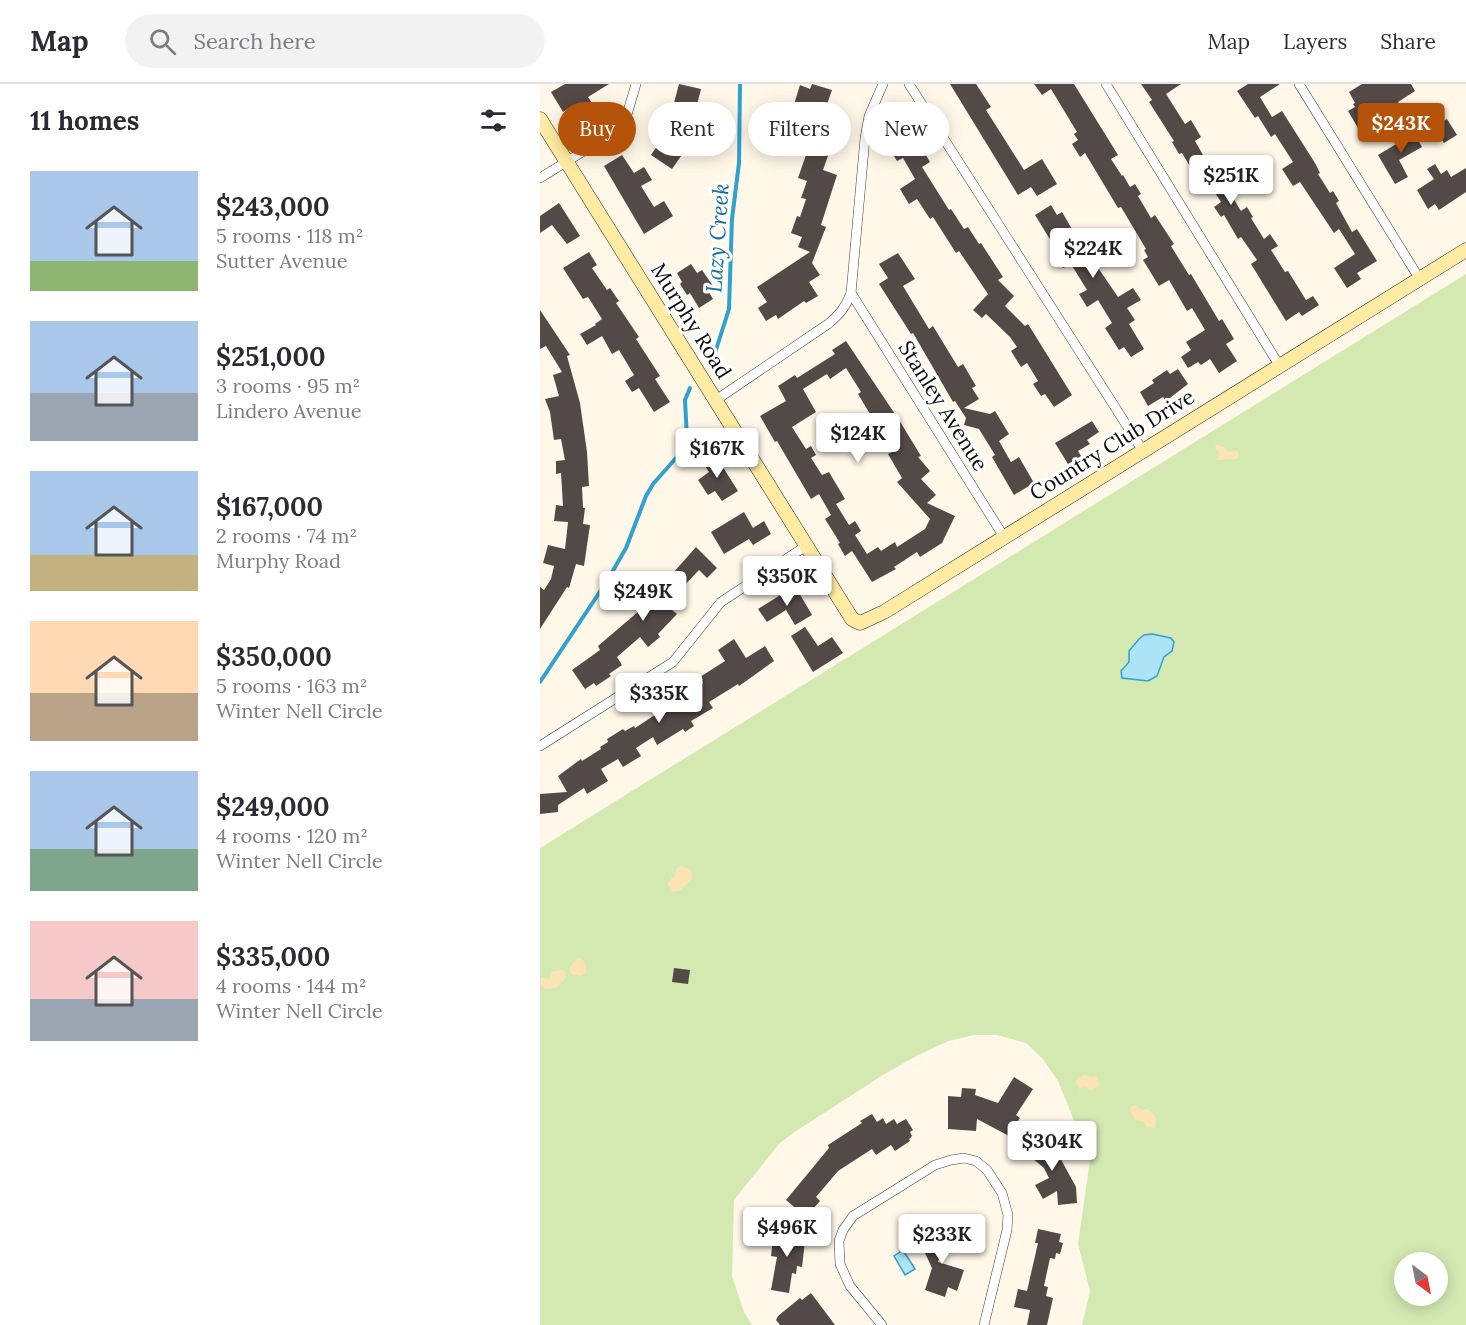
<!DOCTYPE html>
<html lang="en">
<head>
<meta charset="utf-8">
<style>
	body { margin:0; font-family:Lora,serif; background:#f2f2f3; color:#2b2b33; height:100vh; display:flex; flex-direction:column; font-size:22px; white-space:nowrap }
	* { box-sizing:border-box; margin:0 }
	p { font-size:20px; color:#7c7c81 }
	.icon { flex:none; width:33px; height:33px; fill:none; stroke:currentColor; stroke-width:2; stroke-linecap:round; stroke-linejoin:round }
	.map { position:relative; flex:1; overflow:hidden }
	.panel { display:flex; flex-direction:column; background:#fff; width:540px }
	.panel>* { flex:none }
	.top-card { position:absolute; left:18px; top:18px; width:570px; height:54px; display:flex; gap:12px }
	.needle { width:39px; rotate:148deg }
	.tools { position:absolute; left:854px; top:1168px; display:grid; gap:12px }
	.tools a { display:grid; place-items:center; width:54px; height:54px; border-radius:50%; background:#fff; box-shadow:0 3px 15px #0003; font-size:30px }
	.price { position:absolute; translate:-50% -51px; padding:0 14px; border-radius:6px; background:#fff; color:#222; font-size:20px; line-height:39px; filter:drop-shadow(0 2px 3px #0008) }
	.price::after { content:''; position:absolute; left:50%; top:36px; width:18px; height:14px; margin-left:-9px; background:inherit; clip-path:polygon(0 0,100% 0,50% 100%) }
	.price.current { background:#b45309; color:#fff }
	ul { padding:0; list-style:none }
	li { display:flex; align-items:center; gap:18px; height:150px; padding:0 30px }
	li span { display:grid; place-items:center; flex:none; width:168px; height:120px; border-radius:0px; color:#555 }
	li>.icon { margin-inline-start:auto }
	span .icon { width:72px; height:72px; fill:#fffc; stroke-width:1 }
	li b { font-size:26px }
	h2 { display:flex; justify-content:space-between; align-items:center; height:72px; padding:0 30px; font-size:26px }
	.pill { padding:0 21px; border-radius:27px; background:#fff; box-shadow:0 3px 15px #0003; font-size:21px; line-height:54px }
	.pill.current { background:#b45309; color:#fff }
	header { display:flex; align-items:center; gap:36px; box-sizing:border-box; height:84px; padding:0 30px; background:#fff; border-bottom:2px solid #e1e1e2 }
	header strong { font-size:28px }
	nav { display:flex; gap:33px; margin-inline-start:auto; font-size:21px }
	.search { width:420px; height:54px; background:#f2f2f3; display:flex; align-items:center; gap:15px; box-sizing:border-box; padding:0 21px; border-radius:33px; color:#7c7c81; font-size:22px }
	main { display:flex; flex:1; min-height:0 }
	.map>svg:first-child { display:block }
	.green { fill:#d4e9b2; fill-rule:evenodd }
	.sand { fill:#fbe4b4 }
	.water { fill:#ace3f7; stroke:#32a1cf; stroke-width:1.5 }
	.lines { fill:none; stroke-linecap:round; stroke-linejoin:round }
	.stream { stroke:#32a1cf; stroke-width:4 }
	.building { fill:#534a47; fill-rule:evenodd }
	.street-casing { stroke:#3e3e3e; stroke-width:10 }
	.secondary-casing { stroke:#2d2d2d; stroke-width:15 }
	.street { stroke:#fff; stroke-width:9 }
	.secondary { stroke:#ffeba3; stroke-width:14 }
	.labels { text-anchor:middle; stroke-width:6; stroke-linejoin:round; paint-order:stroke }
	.street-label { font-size:21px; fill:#0b0b0b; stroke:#fff }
	.water-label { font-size:22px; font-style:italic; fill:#136f9d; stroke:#fff }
</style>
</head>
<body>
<header>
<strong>Map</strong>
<div class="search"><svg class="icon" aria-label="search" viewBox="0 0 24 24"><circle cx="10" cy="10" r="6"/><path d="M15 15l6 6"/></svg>Search here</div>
<nav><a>Map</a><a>Layers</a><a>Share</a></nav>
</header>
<main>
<section class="panel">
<h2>11 homes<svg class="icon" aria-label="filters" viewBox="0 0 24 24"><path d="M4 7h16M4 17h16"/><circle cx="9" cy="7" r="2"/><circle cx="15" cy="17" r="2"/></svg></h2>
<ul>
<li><span style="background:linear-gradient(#a9c7e8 75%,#8fb573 0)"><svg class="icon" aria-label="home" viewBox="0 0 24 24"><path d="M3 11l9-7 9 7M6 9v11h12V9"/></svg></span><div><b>$243,000</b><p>5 rooms · 118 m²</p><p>Sutter Avenue</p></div></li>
<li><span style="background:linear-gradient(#a9c7e8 60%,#9aa5b1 0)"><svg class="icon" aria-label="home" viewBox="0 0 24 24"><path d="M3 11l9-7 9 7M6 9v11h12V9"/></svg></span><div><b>$251,000</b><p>3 rooms · 95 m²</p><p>Lindero Avenue</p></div></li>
<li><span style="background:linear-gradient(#a9c7e8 70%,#c2b280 0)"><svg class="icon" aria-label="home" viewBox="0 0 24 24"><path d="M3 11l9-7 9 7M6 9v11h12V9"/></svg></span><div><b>$167,000</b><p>2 rooms · 74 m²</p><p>Murphy Road</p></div></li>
<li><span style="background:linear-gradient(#ffd9b3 60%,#b9a48a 0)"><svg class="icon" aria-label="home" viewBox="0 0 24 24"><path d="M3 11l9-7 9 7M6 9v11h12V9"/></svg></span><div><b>$350,000</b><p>5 rooms · 163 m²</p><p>Winter Nell Circle</p></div></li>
<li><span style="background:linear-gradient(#a9c7e8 65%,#7fa58c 0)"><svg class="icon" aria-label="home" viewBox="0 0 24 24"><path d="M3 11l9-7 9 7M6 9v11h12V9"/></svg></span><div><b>$249,000</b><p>4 rooms · 120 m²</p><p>Winter Nell Circle</p></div></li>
<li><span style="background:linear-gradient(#f6c9c9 65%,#9aa5b1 0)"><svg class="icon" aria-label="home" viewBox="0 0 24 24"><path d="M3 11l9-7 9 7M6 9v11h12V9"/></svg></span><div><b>$335,000</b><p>4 rooms · 144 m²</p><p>Winter Nell Circle</p></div></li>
</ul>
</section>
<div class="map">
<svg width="926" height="1241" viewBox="0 0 926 1241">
	<rect width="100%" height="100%" fill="#fff8e8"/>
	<!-- green -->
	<path class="green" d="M 926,190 L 926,1241 L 542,1241 L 550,1207 L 538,1160 L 550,1076 L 518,997 L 503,975 L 486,959 L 457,951 L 434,951 L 409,957 L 378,971 L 343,991 L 253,1049 L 240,1059 L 194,1116 L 192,1192 L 204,1228 L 212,1241 L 0,1241 L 0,764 ZM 864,1179 L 897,1179 L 897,1212 L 864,1212 Z"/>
	<!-- sand -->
	<g class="sand">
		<polygon points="677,361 684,363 688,368 696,366 699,370 697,375 678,376 679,369 675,363"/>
		<polygon points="141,782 151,786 152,795 139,807 133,808 128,800 129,797 135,792 136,785"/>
		<polygon points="38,873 43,876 47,887 42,892 32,891 29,885"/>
		<polygon points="21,885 25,888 26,894 16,904 6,905 0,901 1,893 9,895 12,887 17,887"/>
		<polygon points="544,990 550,993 556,992 559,999 558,1003 550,1006 545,1003 539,1005 536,998"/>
		<path d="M 595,1021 L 602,1026 L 607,1025 C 614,1028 618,1037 615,1044 L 607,1043 L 603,1037 L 595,1036 L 590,1026 L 591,1022 Z"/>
	</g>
	<!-- water -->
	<g class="water">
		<polygon points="612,550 631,554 634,558 632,567 624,573 617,592 608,597 582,594 581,587 589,578 589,567 599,555 604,551"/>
		<polygon points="363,1166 375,1185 365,1191 354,1172"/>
	</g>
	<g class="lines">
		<!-- stream -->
		<g class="stream">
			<polyline points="174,272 189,225 192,135 199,79 200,0"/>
			<polyline points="0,598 67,497 86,464 106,412 113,400 144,365 147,355 145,316 150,304"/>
		</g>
	</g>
	<!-- building -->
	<g class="building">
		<polygon points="25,0 69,0 48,13 57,27 41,37 32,22 23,28 11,8"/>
		<polygon points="139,0 161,5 149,52 153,55 132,85 111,71 135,35 130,34"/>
		<polygon points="272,0 292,6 286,23 303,29 283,86 297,91 281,141 286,143 272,179 280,191 269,198 278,212 266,219 264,217 238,235 236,231 226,237 218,224 227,218 217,203 270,168 258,163 262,153 251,149 257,132 260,133 266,115 261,114 267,97 258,94 266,71 241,62 260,1 270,5"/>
		<polygon points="410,0 436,0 451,23 446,26 484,86 502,75 517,100 497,112 491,103 478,111"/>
		<polygon points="494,0 534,0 578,71 571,75 582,92 583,91 590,103 595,100 601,110 598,112 611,134 615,131 634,160 631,162 649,191 651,190 679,237 682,235 694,255 686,260 697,277 679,289 670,275 661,281 658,278 648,284 641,273 651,266 646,258 665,246 652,224 647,227 629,196 619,202 603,176 608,173 604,166 606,165 581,123 578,124 545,69 540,73 532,60 538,56 534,50 537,48 511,5 502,11"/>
		<polygon points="601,0 641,0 626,10 645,40 651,36 661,53 655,57 667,78 677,71 695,99 687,104 701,127 707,123 713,133 711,134 724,155 730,150 738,162 731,166 745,188 748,187 766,216 773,212 779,221 762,232 759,228 746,237 711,180 717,176 701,153 698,155 684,131 681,133 674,123 681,118 666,95 660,99 642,69 639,70 632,58 634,57 609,18 612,16"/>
		<polygon points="708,0 740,0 720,13 732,33 742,27 775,79 780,89 778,90 790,109 793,107 799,117 796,119 812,148 817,145 837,177 817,189 821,195 807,204 794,184 815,170 799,145 794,149 760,98 753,102 742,85 753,78 735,50 731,53 718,32 715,34 697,7"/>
		<polygon points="822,0 871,0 875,7 858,18 860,22 828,42 826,39 818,44 808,27 815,23 813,20 815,19 809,8"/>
		<polygon points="876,35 882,47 875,51 882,63 859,76 868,93 855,100 838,71 873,50 868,39"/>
		<polygon points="907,35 917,51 904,59 894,43"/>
		<polygon points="373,49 390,78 382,83 409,126 411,125 424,145 428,143 439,160 441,159 463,193 458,196 474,212 465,222 485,242 488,240 532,311 514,323 505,310 501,312 493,300 498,297 487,279 481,283 471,267 477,263 470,253 446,230 442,234 433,226 448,210 419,167 416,169 393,133 390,135 377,115 369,120 360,105 375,95 363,74 357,77 349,64"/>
		<polygon points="82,71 94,89 104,83 112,96 101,102 114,123 124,117 133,132 104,150 64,82"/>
		<polygon points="895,80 901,90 907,86 911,93 926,84 926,108 899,126 895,120 888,125 877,106 894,95 887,85"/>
		<polygon points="19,119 40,152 27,160 12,141 0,149 0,132"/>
		<polygon points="511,121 517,131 522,128 539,157 545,154 557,172 552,175 578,213 593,204 601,216 587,224 595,236 589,240 604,265 591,273 584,263 579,266 565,244 572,239 558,216 547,223 539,210 547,206 531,180 523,184 515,172 519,170 495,131"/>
		<polygon points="49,168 57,181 52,184 67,206 70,204 79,217 76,219 99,253 96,255 120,292 115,295 130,318 114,328 99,304 92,308 85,297 94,291 79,266 72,270 62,252 47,261 40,250 56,241 55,240 62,235 48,213 43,215 23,184"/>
		<polygon points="358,169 375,195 363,202 389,245 393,242 418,283 423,280 436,302 432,304 439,315 424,324 450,330 455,327 469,350 459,357 471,378 479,373 494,399 474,411 452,373 455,371 439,345 424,341 426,334 415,317 413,318 373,249 371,250 339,200 348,194 339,180"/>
		<polygon points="151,180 157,189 162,186 173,202 167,205 173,215 159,224 150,209 147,211 140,200 142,198 137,189"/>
		<polygon points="0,226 30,271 27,272 40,319 47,368 49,402 42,403 43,424 45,424 43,440 50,441 44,482 36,480 29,504 27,503 0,545 0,503 4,506 11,495 14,482 3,479 8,461 25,465 28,438 14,437 16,421 23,422 21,389 16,390 16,377 25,376 21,355 14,356 10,328 5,315 19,312 13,291 22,288 6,262 0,265"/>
		<path d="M 306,257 L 359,336 L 381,372 L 378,373 L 390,387 L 381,395 L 396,411 L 387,419 L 415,432 L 402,459 L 380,473 L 377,468 L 354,483 L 356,485 L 332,498 L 312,467 L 305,472 L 298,460 L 300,459 L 285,435 L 291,431 L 279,410 L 271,415 L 237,357 L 235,358 L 220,332 L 246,317 L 238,302 L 255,291 L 257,294 L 295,270 L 292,266 ZM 306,284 L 321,308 L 318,310 L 330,330 L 327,332 L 333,342 L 337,340 L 354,367 L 348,370 L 362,394 L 357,398 L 390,435 L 385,445 L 357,463 L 355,458 L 341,467 L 338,463 L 327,470 L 315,451 L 321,447 L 315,437 L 309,441 L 296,420 L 305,415 L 289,388 L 282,391 L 271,374 L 276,371 L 271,362 L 266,365 L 252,343 L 276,328 L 263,305 L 287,290 L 290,295 Z"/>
		<polygon points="638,285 648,300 626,317 623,313 608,322 600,308 614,299 612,296 627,286 630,290"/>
		<polygon points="552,337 559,348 547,356 550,360 538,367 541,372 528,380 515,359"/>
		<polygon points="174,369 198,407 182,417 175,407 168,411 158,396 169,388 162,377"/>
		<polygon points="204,428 213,444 224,437 231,450 213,461 209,455 184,470 171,448"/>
		<polygon points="156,463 177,484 167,494 159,486 140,506 141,507 127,522 137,530 118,550 120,553 108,563 100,553 77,573 82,581 69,590 71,592 56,602 54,599 45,605 32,586 60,566 58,562 106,521 101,517 112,505 118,506"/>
		<polygon points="255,502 272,531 255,541 246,526 227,538 218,525"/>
		<polygon points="265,543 278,562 292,553 303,569 273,588 251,552"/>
		<polygon points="194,555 206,574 225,562 234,577 199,602 198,600 169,618 173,624 151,637 154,642 145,648 143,645 117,661 113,653 96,664 101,672 83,683 78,675 61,685 68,697 47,710 44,704 18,721 18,728 0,730 0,710 27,708 18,692 41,675 42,677 61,665 60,663 68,658 67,655 83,645 85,647 94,642 95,644 124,625 121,620 135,611 137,615 163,599 160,593 185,577 178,566"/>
		<polygon points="134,884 150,886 148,900 132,898"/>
		<polygon points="474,993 493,1005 476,1031 480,1034 469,1052 437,1035 436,1047 408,1045 408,1012 421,1013 422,1004 436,1005 435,1011 458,1019"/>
		<polygon points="332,1030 337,1038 343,1034 346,1040 354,1035 357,1040 366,1035 373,1046 370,1048 372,1052 369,1055 370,1057 355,1067 351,1061 336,1071 332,1065 298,1087 276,1113 280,1117 266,1133 246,1116 289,1064 288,1061 322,1039 320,1037"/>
		<polygon points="493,1050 518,1070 536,1103 537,1119 518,1121 517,1107 503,1115 495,1101 509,1094 504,1084 481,1065"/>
		<polygon points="411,1140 417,1151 405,1157 398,1178 424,1186 417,1207 408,1203 405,1213 385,1206 392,1184 385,1169 391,1151"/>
		<polygon points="242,1144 266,1149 262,1183 257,1182 256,1190 252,1189 249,1209 231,1206 237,1173 231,1172 233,1155 240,1157"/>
		<polygon points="498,1145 521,1150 519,1158 523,1159 520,1170 516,1169 515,1175 510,1174 504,1202 508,1203 506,1212 513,1214 507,1241 487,1241 490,1226 474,1223 478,1205 487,1207 498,1159 495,1159"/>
		<polygon points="271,1209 295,1241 240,1241 236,1236 238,1232 260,1214 262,1216"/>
	</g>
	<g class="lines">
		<!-- street casing -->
		<g class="street-casing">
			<g id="street">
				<polyline points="369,0 603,367"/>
				<polyline points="566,0 739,281"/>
				<polyline points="759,0 879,194"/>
				<polyline points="0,94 73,49 86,34 96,0"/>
				<polyline points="311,209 464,453"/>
				<path d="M 176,316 L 288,240 C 299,231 306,223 311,209 L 325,54 L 329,32 L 343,0"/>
				<polyline points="0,662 133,578 181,518 266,462"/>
				<polyline points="342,1241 310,1202 300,1180 299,1157 303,1146 313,1132 395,1081 411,1076 424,1074 436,1077 447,1086 462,1109 468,1131 467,1146 444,1241"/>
			</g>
		</g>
		<!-- secondary casing -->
		<g class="secondary-casing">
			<polyline id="secondary" points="0,35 312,535 320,539 344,528 926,166"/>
		</g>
		<!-- street -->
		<use href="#street" class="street"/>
		<!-- secondary -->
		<use href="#secondary" class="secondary"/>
	</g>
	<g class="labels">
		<!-- street labels -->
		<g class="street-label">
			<text transform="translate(151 237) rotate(58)" y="7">Murphy Road</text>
			<text transform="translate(403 322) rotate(58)" y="7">Stanley Avenue</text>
			<text transform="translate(572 361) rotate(-32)" y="7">Country Club Drive</text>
		</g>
		<!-- water labels -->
		<g class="water-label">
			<text transform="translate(177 154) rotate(-86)" y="8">Lazy Creek</text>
		</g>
	</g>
</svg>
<div class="tools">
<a><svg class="needle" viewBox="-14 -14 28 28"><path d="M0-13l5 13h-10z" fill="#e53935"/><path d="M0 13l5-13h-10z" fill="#7c7c81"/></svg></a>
</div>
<b class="price current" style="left:861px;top:70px">$243K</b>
<b class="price" style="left:691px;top:122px">$251K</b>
<b class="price" style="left:553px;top:195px">$224K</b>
<b class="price" style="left:318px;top:380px">$124K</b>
<b class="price" style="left:177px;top:395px">$167K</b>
<b class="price" style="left:247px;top:523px">$350K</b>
<b class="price" style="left:103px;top:538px">$249K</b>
<b class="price" style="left:119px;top:640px">$335K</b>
<b class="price" style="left:512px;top:1088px">$304K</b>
<b class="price" style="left:247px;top:1174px">$496K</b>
<b class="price" style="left:402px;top:1181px">$233K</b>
<div class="top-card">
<a class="pill current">Buy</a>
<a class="pill">Rent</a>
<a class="pill">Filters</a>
<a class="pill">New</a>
</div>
</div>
</main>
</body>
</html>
